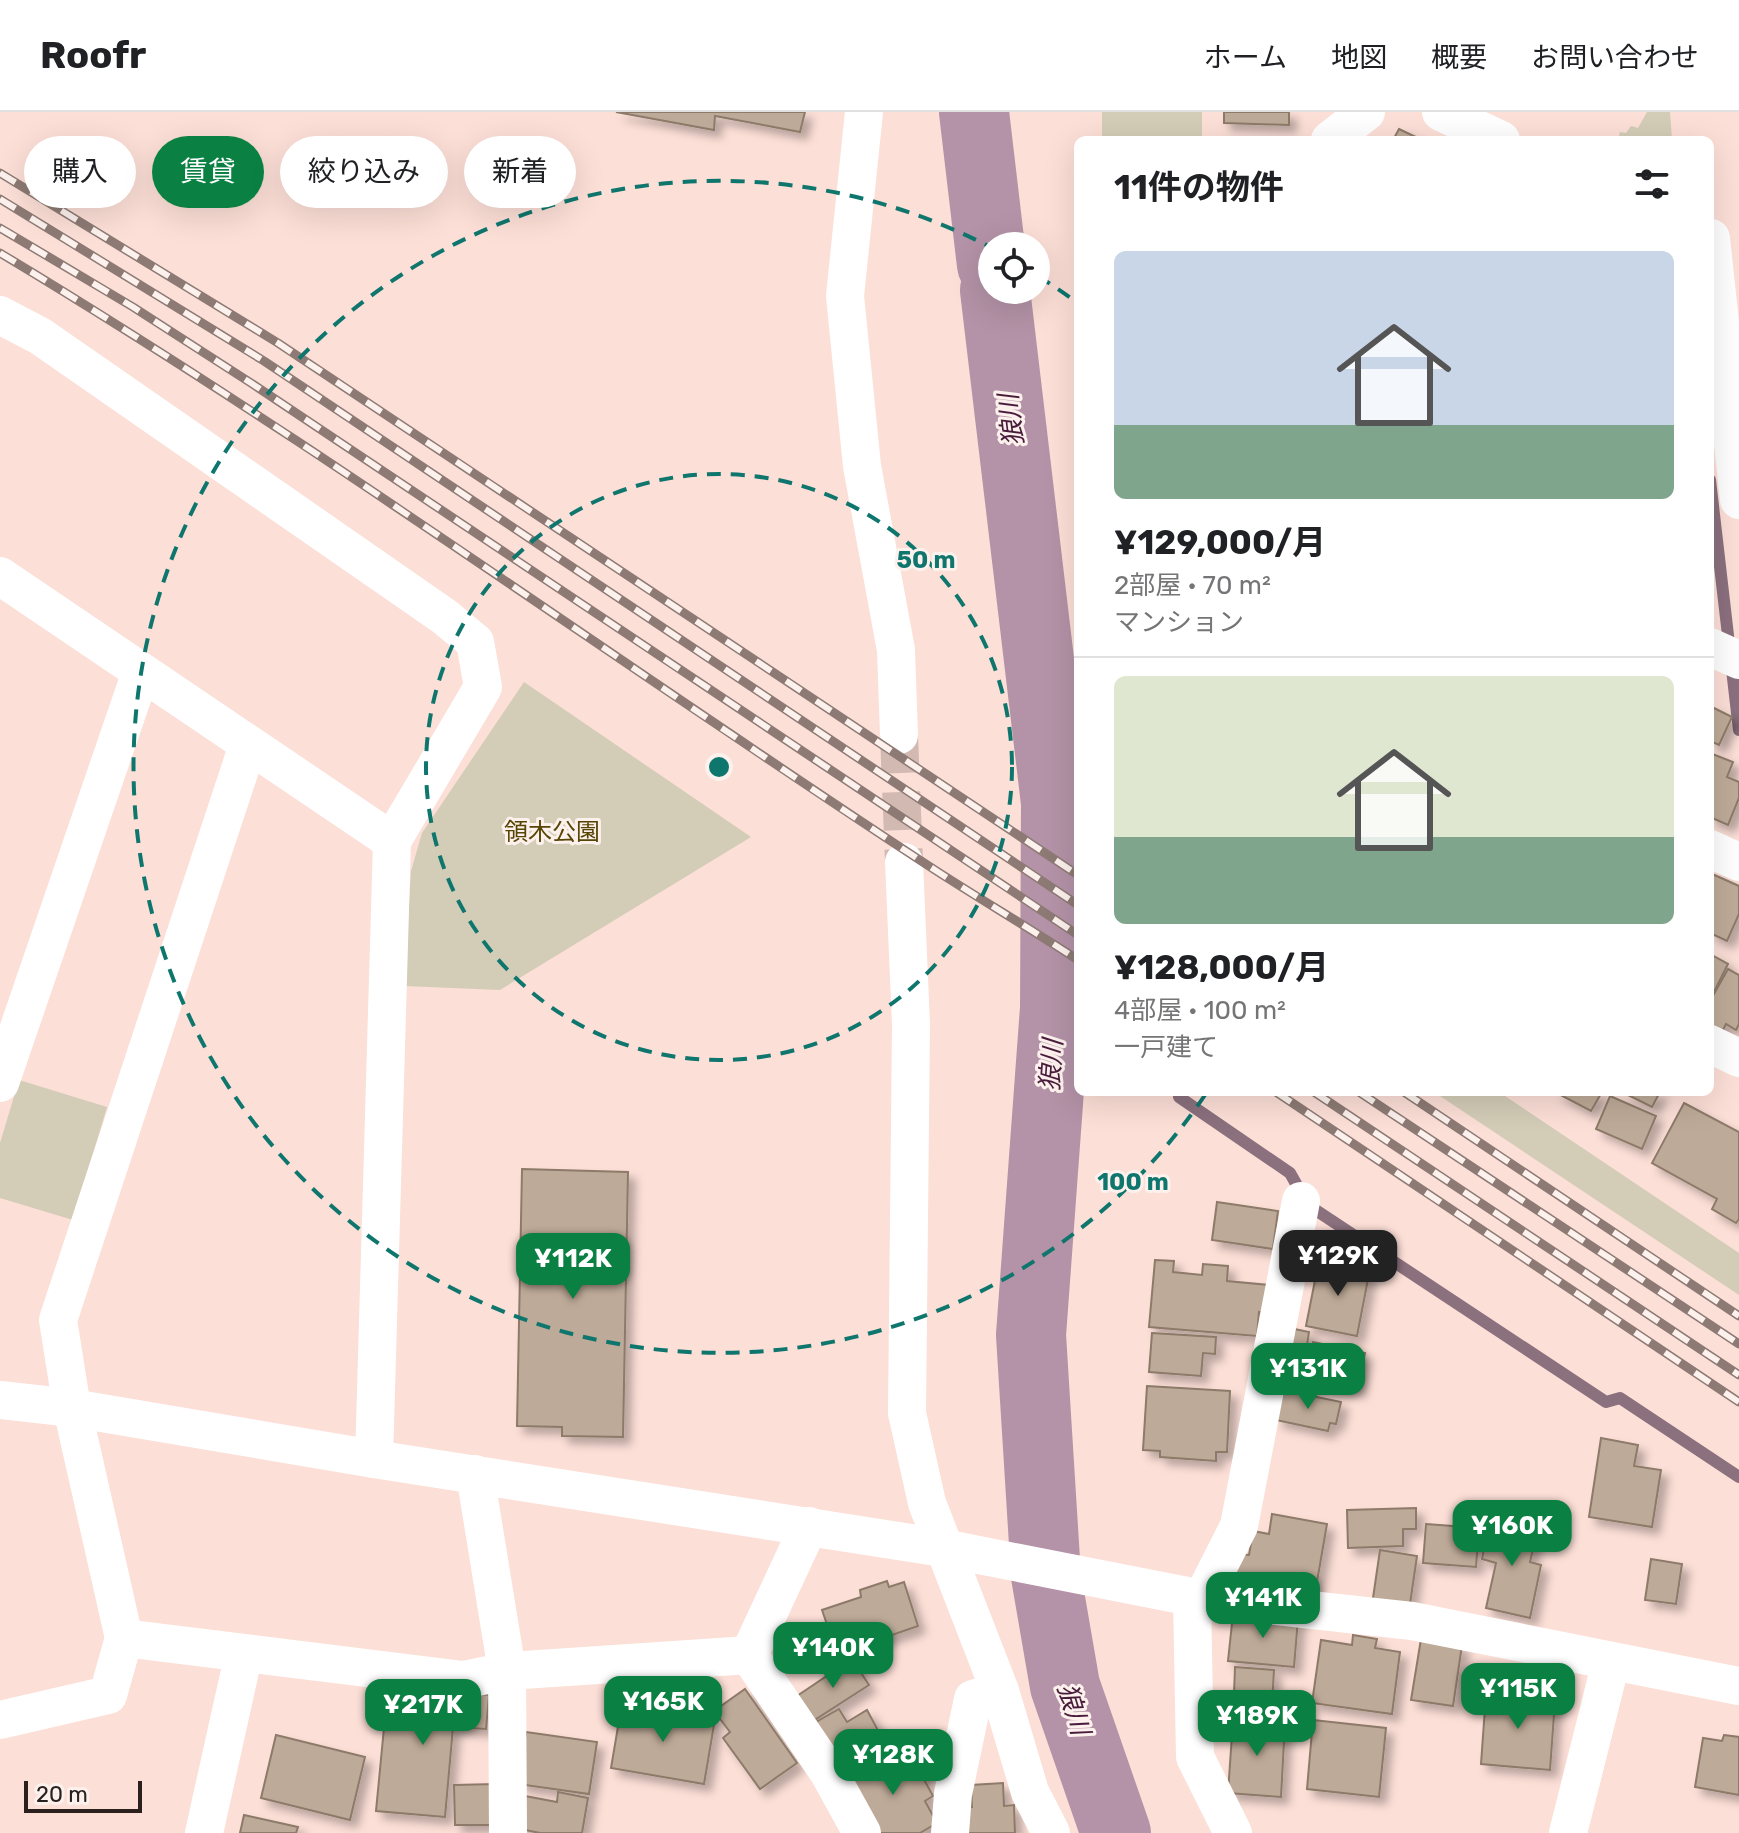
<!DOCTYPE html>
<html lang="ja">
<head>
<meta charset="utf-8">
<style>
	body { margin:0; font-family:Rubik,"Noto Sans JP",sans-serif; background:#f6f6f6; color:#202124; height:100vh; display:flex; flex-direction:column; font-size:30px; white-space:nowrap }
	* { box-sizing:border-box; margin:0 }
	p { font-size:26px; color:#757577 }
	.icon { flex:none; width:44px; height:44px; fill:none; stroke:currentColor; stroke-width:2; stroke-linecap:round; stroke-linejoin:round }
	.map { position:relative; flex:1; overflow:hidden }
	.panel { position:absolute; left:1074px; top:24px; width:640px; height:960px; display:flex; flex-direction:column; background:#fff; border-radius:12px; box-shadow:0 8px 32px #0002 }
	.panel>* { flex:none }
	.banner { position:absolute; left:24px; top:24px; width:760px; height:72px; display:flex; gap:16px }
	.controls { position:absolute; left:978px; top:120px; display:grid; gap:16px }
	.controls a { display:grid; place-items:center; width:72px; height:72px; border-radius:50%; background:#fff; box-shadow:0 8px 32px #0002; font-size:40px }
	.scale { position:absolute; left:24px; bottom:20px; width:118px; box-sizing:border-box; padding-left:8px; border:4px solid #2a201d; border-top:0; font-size:22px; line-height:28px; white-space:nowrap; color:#2a201d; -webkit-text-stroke:6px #fcf1ed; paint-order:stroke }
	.price { position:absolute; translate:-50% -68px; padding:0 18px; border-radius:16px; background:#0b8043; color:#fff; font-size:26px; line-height:52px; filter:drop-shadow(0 2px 4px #0008) }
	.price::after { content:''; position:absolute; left:50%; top:48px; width:24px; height:18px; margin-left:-12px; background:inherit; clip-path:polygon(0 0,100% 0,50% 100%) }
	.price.current { background:#222; color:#fff }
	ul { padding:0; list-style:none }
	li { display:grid; align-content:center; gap:16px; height:424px; padding:0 40px }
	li+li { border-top:2px solid #e0e0e0 }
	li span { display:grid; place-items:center; height:248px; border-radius:12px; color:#555 }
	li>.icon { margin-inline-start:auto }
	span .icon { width:144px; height:144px; fill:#fffc; stroke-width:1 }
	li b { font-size:34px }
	h2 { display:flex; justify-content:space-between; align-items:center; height:96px; padding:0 40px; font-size:34px }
	.tag { padding:0 28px; border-radius:36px; background:#fff; box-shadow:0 8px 32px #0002; font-size:28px; line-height:72px }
	.tag.current { background:#0b8043; color:#fff }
	header { display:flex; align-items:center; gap:48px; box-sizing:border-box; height:112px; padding:0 40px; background:#fff; border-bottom:2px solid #e0e0e0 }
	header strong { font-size:38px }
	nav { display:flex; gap:44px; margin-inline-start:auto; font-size:28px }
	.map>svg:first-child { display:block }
	.green { fill:#d3ccb7 }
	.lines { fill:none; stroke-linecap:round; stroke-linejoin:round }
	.stream { stroke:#8b707e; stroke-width:12 }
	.river { stroke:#b492a7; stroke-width:70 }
	.building { fill:#beaa98; stroke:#8d7a69; stroke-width:2; filter:url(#shadow) }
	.street-tunnel { stroke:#d2b9b2; stroke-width:38; stroke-dasharray:38 19; stroke-linecap:butt }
	.street { stroke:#fff; stroke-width:38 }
	.rail-casing { stroke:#8d7a74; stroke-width:9 }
	.rail { stroke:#fcf1ed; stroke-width:6; stroke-dasharray:18; stroke-linecap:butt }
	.ring { fill:none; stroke:#0f766e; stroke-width:4; stroke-dasharray:14 10 }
	.labels { text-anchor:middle; stroke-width:6; stroke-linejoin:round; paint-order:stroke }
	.park-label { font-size:24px; fill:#574503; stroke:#fcf1ed }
	.water-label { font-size:26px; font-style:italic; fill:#481b3a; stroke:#fcf1ed }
	.centre { fill:#0f766e; stroke:#fcf1ed; stroke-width:4 }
	.ring-label { font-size:24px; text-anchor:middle; font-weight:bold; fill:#0f766e; stroke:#fcf1ed; stroke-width:6; stroke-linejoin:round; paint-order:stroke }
</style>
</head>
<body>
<header>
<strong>Roofr</strong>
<nav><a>ホーム</a><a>地図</a><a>概要</a><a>お問い合わせ</a></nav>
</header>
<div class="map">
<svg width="1739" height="1721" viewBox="0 0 1739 1721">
	<defs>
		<filter id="shadow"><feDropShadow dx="7" dy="7" stdDeviation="4" flood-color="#0004"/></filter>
	</defs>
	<rect width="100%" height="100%" fill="#fcdfd7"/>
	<!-- green -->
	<g class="green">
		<rect x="1102" y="0" width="100" height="28"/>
		<polygon points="1647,0 1670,0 1672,28 1618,28 1620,20 1626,21 1631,14 1638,16"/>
		<polygon points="524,570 751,725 500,878 404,874 411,759 422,721"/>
		<polygon points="19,968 107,995 73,1108 0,1086 0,1031"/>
		<polygon points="1434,980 1499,980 1739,1141 1739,1183"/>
	</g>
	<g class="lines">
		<!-- stream -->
		<g class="stream">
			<polyline points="1710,368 1739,618"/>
			<polyline points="1179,985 1290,1061 1308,1093 1606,1290 1620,1286 1739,1365"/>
		</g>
		<!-- river -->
		<g class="river">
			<polyline points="974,0 992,153"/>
			<polyline points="995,178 1056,691 1055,896 1031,1223 1046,1464 1065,1574 1116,1721"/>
		</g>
	</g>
	<!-- building -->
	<g class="building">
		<polygon points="616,0 805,0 800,20 715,4 714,18"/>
		<polygon points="1224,0 1289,0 1289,13 1224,11"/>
		<polygon points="1399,17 1422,28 1393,28"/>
		<rect x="1221" y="25" width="53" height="3"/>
		<polygon points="1710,594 1732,605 1719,633 1710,629"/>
		<polygon points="1710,641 1733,650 1727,665 1739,670 1739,686 1728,713 1710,705"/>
		<polygon points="1710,761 1739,774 1739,802 1727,829 1710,821"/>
		<polygon points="1710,842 1728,852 1710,888"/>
		<polygon points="1728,857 1739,863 1739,912 1736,918 1726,912 1721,922 1710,916 1710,889"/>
		<polygon points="1555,980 1602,980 1591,999"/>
		<polygon points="1622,980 1660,980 1652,995"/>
		<polygon points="1610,984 1656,1004 1642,1037 1596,1017"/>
		<polygon points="1684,991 1739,1020 1739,1107 1736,1111 1712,1097 1717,1087 1652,1051"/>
		<polygon points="522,1057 628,1060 623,1325 562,1324 562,1315 517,1314"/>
		<polygon points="1217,1090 1278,1099 1273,1137 1212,1128"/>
		<polygon points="1336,1147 1361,1152 1360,1161 1369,1162 1357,1224 1306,1214 1318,1153 1334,1157"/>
		<polygon points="1155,1148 1174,1149 1173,1160 1202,1163 1203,1152 1228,1154 1227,1169 1269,1173 1266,1201 1259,1200 1257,1224 1149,1215"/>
		<polygon points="1285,1215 1309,1220 1306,1240 1281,1235"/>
		<polygon points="1152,1221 1216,1225 1215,1242 1203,1241 1201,1264 1149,1260"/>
		<polygon points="1313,1230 1365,1241 1358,1278 1306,1268"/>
		<polygon points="1147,1274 1230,1279 1227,1340 1216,1340 1216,1349 1160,1345 1160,1339 1143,1338"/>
		<polygon points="1283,1278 1341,1290 1336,1312 1330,1311 1328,1319 1276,1308"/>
		<polygon points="1601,1326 1638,1333 1634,1354 1661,1358 1652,1415 1589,1405"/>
		<polygon points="1416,1396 1416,1417 1403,1417 1403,1434 1348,1436 1347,1398"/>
		<polygon points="1272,1402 1327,1412 1314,1487 1234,1472 1239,1442 1249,1443 1253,1419 1269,1422"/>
		<polygon points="1494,1407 1538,1416 1530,1450 1541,1453 1530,1506 1486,1496 1496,1451 1482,1447 1486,1426 1490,1427"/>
		<polygon points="1426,1412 1479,1416 1476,1455 1423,1451"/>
		<polygon points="1380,1438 1417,1444 1409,1499 1372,1493"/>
		<polygon points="1651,1447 1682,1452 1676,1492 1645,1488"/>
		<polygon points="887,1469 889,1475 904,1470 918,1514 837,1542 822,1498 861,1485 860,1478"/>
		<polygon points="1233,1502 1298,1507 1294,1555 1228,1549"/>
		<polygon points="1353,1523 1377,1527 1375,1536 1400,1540 1392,1602 1312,1591 1321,1528 1352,1533"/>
		<polygon points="1421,1527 1462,1533 1453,1594 1411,1588"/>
		<polygon points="852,1547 869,1573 813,1609 797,1584"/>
		<polygon points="1235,1555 1274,1558 1271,1609 1233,1608"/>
		<polygon points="388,1574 489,1583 486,1617 453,1615 445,1705 376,1699"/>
		<polygon points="745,1577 797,1651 760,1677 723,1626 730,1620 714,1599"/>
		<polygon points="1512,1578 1540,1581 1540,1588 1555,1589 1550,1658 1481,1652 1486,1582 1512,1584"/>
		<polygon points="622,1591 715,1607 704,1672 611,1656"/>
		<polygon points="839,1597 847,1610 867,1598 887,1635 841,1660 816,1610"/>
		<polygon points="1233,1608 1285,1611 1281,1685 1228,1681"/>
		<polygon points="1313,1608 1386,1616 1379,1685 1307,1677"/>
		<polygon points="526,1620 597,1630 589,1682 518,1672"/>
		<polygon points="276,1623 365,1645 350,1708 261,1686"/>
		<polygon points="1724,1623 1739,1625 1739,1683 1695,1675 1703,1626 1722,1629"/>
		<polygon points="918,1641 929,1661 922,1664 933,1684 925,1689 937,1711 920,1721 873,1721 843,1666 875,1649 882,1661"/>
		<polygon points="1003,1671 1004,1694 1014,1693 1015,1721 962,1721 960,1696 972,1695 971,1673"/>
		<polygon points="495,1672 495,1713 455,1713 454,1673"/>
		<polygon points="558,1680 588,1686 582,1721 540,1721 520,1717 525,1684 557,1690"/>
		<polygon points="244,1703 298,1715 296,1721 240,1721"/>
	</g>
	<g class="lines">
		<!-- street-tunnel -->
		<polyline class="street-tunnel" points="899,623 904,750"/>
		<!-- street -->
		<g class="street">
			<polyline points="864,0 845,184 862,354 896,538 899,623"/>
			<polyline points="1441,0 1501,28"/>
			<polyline points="1330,28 1366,0"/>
			<polyline points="1711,126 1739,388"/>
			<polyline points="0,203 40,224 445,505 475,530 483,575 392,729 374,1347"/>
			<polyline points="0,464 392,729"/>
			<polyline points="1710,535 1739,548"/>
			<polyline points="1710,737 1739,750"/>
			<polyline points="904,750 911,912 907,1301 927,1391 1000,1579 1030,1680 1051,1721"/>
			<polyline points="1710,932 1739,946"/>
			<polyline points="0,971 141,560"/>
			<polyline points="0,1288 72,1296 374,1347 943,1436 1192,1485 1412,1509 1739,1574"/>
			<polyline points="475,1362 507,1559 508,1721"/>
			<polyline points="1192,1485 1195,1645 1233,1721"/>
			<polyline points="1203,1485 1239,1414 1301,1089"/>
			<polyline points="124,1526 72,1296 58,1208 248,633"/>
			<polyline points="749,1543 829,1661 862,1721"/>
			<polyline points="749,1543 809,1414"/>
			<polyline points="0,1608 108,1583 124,1526 463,1568 507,1559 749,1543"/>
			<polyline points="204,1721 244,1541"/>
			<polyline points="950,1721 953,1682 973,1587 1000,1579"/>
			<polyline points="1568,1721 1611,1550"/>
		</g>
		<!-- rail casing -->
		<g class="rail-casing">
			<g id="rail">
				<polyline points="0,61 278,231 1078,763"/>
				<polyline points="0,87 264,249 1078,793"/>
				<polyline points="0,116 133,195 251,271 1078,823"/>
				<path d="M 0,141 C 320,333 622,554 935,758 C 983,789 1031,817 1078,848"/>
				<polyline points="1276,980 1739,1290"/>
				<polyline points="1314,980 1739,1263"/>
				<polyline points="1359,980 1739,1232"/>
				<polyline points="1404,980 1739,1204"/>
			</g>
		</g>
		<!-- rail -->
		<use href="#rail" class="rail"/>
	</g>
	<!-- distance rings -->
	<g class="ring">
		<circle cx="719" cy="655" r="293"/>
		<path d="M1205 983A586 586 0 1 1 990 135M1038 164A586 586 0 0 1 1076 190"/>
	</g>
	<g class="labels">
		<!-- park labels -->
		<g class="park-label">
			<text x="552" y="728">領木公園</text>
		</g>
		<!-- water labels -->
		<g class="water-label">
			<text transform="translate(1011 308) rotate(-97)" y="9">狼川</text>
			<text transform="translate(1051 953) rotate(-86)" y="9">狼川</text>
			<text transform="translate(1074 1597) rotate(73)" y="9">狼川</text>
		</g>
	</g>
	<circle cx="719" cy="655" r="12" class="centre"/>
	<g class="ring-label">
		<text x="926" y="456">50 m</text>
		<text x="1133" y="1078">100 m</text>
	</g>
</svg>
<div class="controls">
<a><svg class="icon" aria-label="locate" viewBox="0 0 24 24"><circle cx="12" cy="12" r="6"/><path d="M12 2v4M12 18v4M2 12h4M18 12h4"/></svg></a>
</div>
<div class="scale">20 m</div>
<b class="price current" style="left:1338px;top:1186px">¥129K</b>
<b class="price" style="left:573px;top:1189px">¥112K</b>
<b class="price" style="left:1308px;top:1299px">¥131K</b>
<b class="price" style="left:1512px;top:1456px">¥160K</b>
<b class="price" style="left:1263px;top:1528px">¥141K</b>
<b class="price" style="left:833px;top:1578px">¥140K</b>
<b class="price" style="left:1518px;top:1619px">¥115K</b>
<b class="price" style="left:663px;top:1632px">¥165K</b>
<b class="price" style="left:423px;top:1635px">¥217K</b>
<b class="price" style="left:1257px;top:1646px">¥189K</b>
<b class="price" style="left:893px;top:1685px">¥128K</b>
<div class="banner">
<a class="tag">購入</a>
<a class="tag current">賃貸</a>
<a class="tag">絞り込み</a>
<a class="tag">新着</a>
</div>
<section class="panel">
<h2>11件の物件<svg class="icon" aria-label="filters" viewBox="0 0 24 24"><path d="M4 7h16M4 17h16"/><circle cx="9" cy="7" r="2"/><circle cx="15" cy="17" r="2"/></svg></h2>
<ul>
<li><span style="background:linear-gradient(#c9d6e8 70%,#7fa58c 0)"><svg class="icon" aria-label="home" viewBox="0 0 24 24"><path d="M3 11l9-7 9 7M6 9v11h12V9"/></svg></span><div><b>¥129,000/月</b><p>2部屋 · 70 m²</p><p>マンション</p></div></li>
<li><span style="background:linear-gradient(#dfe7d0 65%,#7fa58c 0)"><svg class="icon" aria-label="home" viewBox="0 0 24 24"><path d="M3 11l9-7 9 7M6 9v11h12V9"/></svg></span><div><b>¥128,000/月</b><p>4部屋 · 100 m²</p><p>一戸建て</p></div></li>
</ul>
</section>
</div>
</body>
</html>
